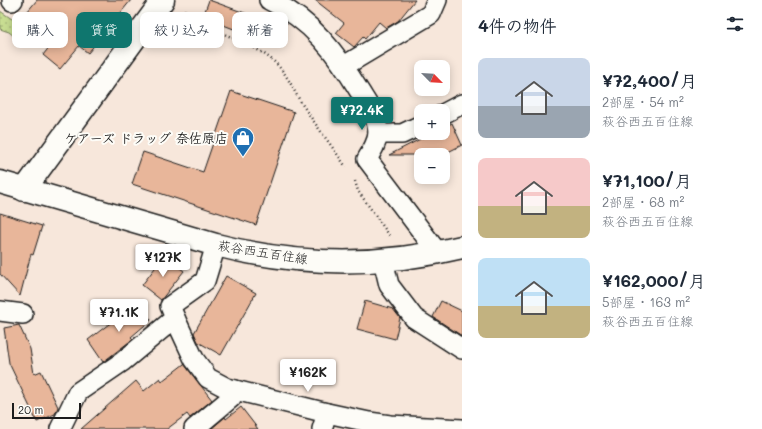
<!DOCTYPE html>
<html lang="ja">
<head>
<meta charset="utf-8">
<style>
	body { margin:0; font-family:Mali,"Klee One",sans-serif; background:#f2f2f3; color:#1f2937; height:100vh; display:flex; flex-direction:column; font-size:15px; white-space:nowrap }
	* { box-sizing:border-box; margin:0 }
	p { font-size:13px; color:#747a83 }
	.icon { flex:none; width:22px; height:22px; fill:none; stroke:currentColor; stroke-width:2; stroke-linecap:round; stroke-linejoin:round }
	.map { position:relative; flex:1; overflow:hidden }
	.panel { display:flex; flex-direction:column; background:#fff; width:300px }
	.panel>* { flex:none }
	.guide { position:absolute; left:12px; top:12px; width:380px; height:36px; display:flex; gap:8px }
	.needle { width:26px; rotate:114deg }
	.tools { position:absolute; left:414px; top:60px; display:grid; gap:8px }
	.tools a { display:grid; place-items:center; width:36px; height:36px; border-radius:8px; background:#fff; box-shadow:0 2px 10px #0003; font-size:20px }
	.scale { position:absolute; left:12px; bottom:10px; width:69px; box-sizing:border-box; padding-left:4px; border:2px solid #1c1c1c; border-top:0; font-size:11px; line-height:14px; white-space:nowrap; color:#1c1c1c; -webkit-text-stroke:3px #fdfcf7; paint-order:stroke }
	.price { position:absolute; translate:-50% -34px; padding:0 9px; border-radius:4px; background:#fff; color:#222; font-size:13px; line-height:26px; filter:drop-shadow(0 1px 2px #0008) }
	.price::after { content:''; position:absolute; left:50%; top:24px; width:12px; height:9px; margin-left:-6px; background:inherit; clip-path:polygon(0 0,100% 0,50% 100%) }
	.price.on { background:#0f766e; color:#fff }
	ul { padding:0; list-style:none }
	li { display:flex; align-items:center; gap:12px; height:100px; padding:0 16px }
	li span { display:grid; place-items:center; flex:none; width:112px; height:80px; border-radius:8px; color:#555 }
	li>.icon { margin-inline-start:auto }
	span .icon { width:48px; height:48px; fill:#fffc; stroke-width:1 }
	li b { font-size:17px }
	h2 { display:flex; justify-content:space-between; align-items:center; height:48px; padding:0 16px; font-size:17px }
	.chip { padding:0 14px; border-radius:8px; background:#fff; box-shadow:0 2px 10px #0003; font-size:14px; line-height:36px }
	.chip.on { background:#0f766e; color:#fff }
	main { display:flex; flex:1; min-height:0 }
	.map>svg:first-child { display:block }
	.grass { fill:url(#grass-dots); stroke:#727c57 }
	.building { fill:#e8b69a; stroke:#1c1c1c }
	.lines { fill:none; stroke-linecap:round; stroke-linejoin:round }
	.minor-casing { stroke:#1c1c1c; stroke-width:22 }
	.tertiary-casing { stroke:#1c1c1c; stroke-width:25 }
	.secondary-casing { stroke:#1c1c1c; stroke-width:25 }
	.path { stroke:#1c1c1c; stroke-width:2.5; stroke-dasharray:1 3; stroke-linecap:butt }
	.minor { stroke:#fdfcf7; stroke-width:19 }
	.tertiary { stroke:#fdfcf7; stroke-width:22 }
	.secondary { stroke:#fdfcf7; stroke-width:22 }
	.labels { text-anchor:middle; stroke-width:4; stroke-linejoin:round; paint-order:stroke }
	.poi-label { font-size:13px; font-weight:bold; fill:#1c1c1c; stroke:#fdfcf7; text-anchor:end }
	.street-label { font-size:13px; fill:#1c1c1c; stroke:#fdfcf7 }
</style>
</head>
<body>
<main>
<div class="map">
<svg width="462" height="429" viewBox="0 0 462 429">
	<defs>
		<pattern id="grass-dots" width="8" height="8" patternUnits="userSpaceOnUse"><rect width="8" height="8" fill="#c8dd92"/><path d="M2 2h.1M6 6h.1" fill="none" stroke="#abbd7d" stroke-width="1.8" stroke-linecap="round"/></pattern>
	</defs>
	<rect width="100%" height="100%" fill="#f7e7db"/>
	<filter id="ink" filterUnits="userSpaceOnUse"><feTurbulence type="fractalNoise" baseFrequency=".025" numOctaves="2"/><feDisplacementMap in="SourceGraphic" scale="8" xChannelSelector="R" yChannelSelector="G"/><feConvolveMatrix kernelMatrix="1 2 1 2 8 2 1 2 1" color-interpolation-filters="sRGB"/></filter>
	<g filter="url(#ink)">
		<!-- grass -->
		<polygon class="grass" points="0,11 30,31 21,42 9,32 0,29"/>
		<!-- building -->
		<g class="building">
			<polygon points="37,0 131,0 88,53 79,46 60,69 43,55 58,36 27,12"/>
			<polygon points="209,0 253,16 255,14 273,28 260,45 244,33 203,17"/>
			<polygon points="315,0 415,0 398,21 386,28 379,22 365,39 363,37 354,47 336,33 344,23"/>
			<polygon points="231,91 294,112 256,225 132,184 143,152 203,172"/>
			<polygon points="452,123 462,145 442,155 389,155 432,133 443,133 443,128"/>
			<polygon points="0,213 42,226 33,255 31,254 20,296 0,274"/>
			<polygon points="164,256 184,271 161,300 142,285"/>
			<polygon points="226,276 256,293 221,355 198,342 194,333"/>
			<polygon points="365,301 393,309 400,318 395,339 357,329"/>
			<polygon points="441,301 462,311 462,336 433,317"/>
			<polygon points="140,306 151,320 131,337 133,339 103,362 88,340 130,308"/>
			<polygon points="19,325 30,349 34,374 41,371 58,407 55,414 37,422 9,363 4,328"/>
			<polygon points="184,364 212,400 190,418 187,414 167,429 81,429 136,381 144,391 160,378 162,381"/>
			<polygon points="241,407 258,429 211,429 225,417 226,419"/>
		</g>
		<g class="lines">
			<!-- minor casing -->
			<g class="minor-casing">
				<g id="minor">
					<path d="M 269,0 C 311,19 337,54 360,92 C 368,105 378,118 378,134 C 377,143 372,151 367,159 L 438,253"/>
					<polyline points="12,1 13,0"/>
					<polyline points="344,66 431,14 437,0"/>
					<polyline points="443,114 462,104"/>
					<polyline points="378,134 402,134 421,125"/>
					<polyline points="383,260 389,285 414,318 462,349"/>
					<polyline points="0,311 23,314"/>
					<polyline points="175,318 194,359 208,378 227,388 327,413 369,422 390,425 462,429"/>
					<polyline points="60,429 78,392 122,362 175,318 170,306 205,281 216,245"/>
					<polyline points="194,429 231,398 235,390"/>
					<polyline points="322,429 327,413"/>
				</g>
			</g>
			<!-- tertiary casing -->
			<g class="tertiary-casing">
				<polyline id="tertiary" points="24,190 163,0"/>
			</g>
			<!-- secondary casing -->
			<g class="secondary-casing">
				<path id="secondary" d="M 0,182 L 216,245 C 298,266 381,267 462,247"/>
			</g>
			<!-- path -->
			<g class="path">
				<path d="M 184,10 C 209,33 245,38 271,59 C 287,72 292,88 302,104 C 316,126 332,146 346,167"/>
				<polyline points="355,181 358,191 390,236"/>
			</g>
			<!-- minor -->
			<use href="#minor" class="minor"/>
			<!-- tertiary -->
			<use href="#tertiary" class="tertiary"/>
			<!-- secondary -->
			<use href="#secondary" class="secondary"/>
		</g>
	</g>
	<!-- icons -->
	<defs>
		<g id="shop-pin" transform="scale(1.15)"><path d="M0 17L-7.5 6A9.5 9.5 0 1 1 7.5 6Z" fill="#1f6fb2" stroke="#fdfcf7"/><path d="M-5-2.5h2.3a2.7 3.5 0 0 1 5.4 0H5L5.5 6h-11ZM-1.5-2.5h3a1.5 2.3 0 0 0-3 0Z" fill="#fff"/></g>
	</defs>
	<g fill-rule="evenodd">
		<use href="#shop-pin" x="243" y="138"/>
	</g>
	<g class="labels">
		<!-- poi labels -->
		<g class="poi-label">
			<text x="228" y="143">ケアーズ ドラッグ 奈佐原店</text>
		</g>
		<!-- street labels -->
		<g class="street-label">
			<text transform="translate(263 252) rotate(9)" y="5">萩谷西五百住線</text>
		</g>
	</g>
</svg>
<div class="tools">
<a><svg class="needle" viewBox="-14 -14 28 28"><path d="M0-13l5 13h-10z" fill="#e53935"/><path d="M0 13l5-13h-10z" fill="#747a83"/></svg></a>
<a>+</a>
<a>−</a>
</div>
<div class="scale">20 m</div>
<b class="price on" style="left:362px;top:131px">¥72.4K</b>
<b class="price" style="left:163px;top:278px">¥127K</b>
<b class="price" style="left:119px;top:333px">¥71.1K</b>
<b class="price" style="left:308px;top:393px">¥162K</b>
<div class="guide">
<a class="chip">購入</a>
<a class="chip on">賃貸</a>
<a class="chip">絞り込み</a>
<a class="chip">新着</a>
</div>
</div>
<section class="panel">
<h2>4件の物件<svg class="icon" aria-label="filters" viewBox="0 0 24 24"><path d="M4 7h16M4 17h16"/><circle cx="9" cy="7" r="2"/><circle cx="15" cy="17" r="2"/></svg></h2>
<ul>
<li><span style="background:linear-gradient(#c9d6e8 60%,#9aa5b1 0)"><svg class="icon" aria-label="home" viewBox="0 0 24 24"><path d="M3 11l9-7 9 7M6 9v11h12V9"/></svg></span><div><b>¥72,400/月</b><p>2部屋 · 54 m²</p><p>萩谷西五百住線</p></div></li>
<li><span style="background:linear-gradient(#f6c9c9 60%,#c2b280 0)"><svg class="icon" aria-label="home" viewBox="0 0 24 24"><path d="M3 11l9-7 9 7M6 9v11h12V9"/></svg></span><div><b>¥71,100/月</b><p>2部屋 · 68 m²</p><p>萩谷西五百住線</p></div></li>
<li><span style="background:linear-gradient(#bfe0f5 60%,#c2b280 0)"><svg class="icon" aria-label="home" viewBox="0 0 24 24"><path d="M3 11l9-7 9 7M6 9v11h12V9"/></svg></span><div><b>¥162,000/月</b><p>5部屋 · 163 m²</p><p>萩谷西五百住線</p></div></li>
</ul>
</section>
</main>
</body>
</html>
